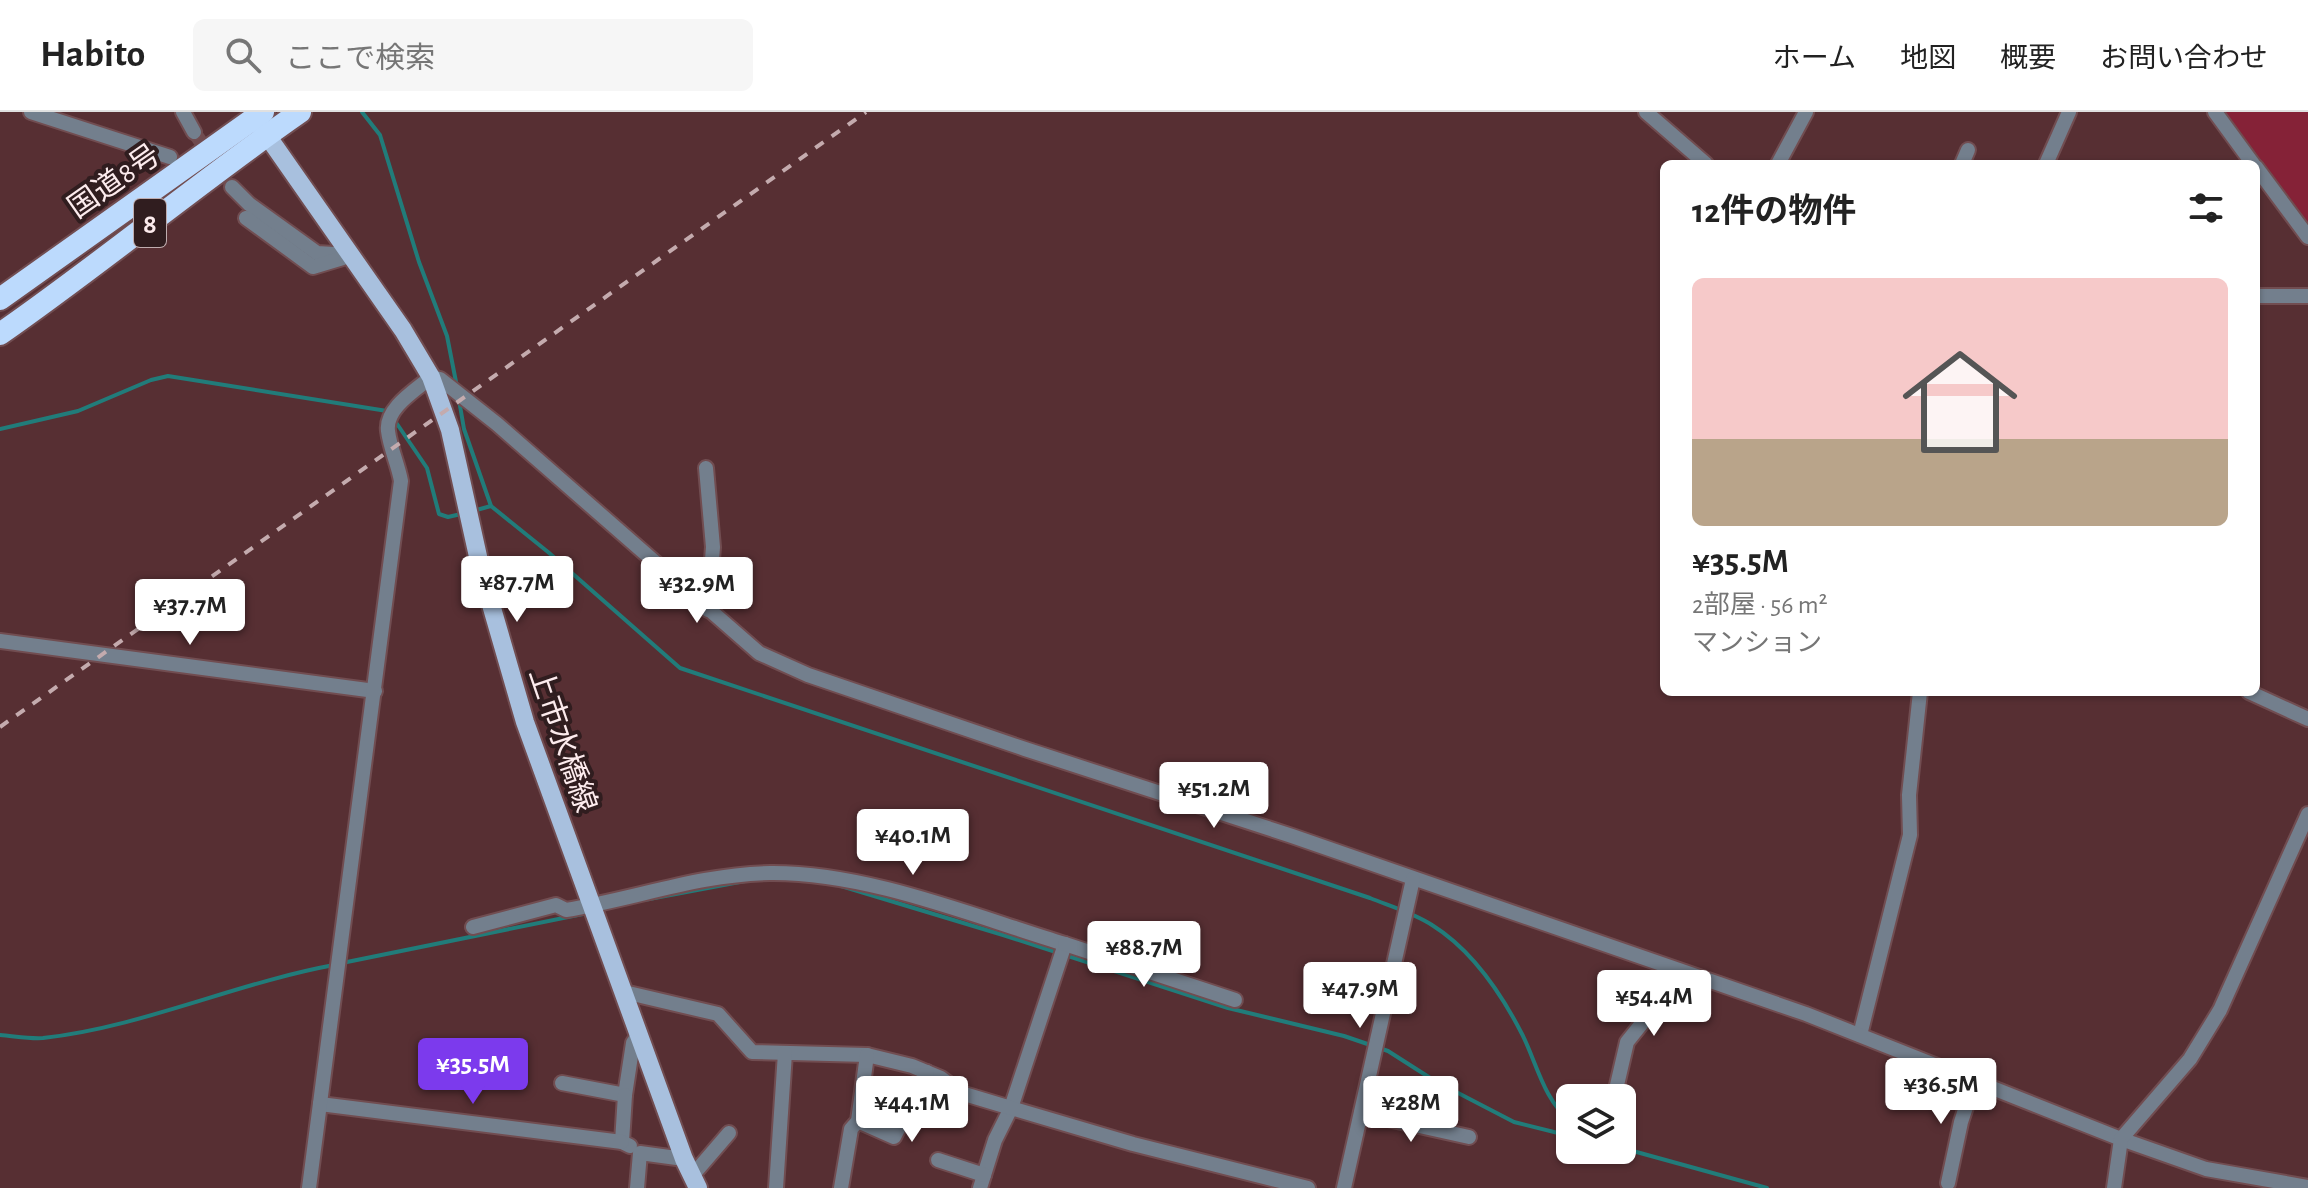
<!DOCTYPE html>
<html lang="ja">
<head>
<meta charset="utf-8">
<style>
	body { margin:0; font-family:"Alegreya Sans","Noto Sans JP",sans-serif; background:#f6f6f6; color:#222; height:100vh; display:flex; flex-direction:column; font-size:30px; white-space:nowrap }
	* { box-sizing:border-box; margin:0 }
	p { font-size:26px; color:#767676 }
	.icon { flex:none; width:44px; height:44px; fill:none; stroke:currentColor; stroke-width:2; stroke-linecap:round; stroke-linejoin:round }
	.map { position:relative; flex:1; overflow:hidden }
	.side { position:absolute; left:1660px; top:48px; width:600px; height:536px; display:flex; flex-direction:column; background:#fff; border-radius:12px; box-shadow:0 2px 6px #0004 }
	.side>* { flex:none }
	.buttons { position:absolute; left:1556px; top:972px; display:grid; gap:16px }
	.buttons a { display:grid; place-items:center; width:80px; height:80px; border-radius:12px; background:#fff; box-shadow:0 2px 6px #0004; font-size:40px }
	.price { position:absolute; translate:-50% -68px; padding:0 18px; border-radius:8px; background:#fff; color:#222; font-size:26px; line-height:52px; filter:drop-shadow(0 2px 4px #0008) }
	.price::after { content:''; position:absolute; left:50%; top:48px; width:24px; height:18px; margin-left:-12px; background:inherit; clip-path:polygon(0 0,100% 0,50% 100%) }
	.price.current { background:#7c3aed; color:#fff }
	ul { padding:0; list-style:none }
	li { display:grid; align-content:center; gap:16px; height:424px; padding:0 32px }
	li span { display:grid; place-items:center; height:248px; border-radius:12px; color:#555 }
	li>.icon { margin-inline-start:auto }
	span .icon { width:144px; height:144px; fill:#fffc; stroke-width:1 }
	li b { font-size:34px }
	h2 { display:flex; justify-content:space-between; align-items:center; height:96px; padding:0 32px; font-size:34px }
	header { display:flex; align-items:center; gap:48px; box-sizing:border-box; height:112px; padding:0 40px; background:#fff; border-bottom:2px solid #e0e0e0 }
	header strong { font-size:38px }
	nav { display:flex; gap:44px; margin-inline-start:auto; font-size:28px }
	.search { width:560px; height:72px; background:#f6f6f6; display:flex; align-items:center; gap:20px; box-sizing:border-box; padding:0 28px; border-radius:12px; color:#767676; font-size:30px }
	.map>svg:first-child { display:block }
	.green { fill:#852237 }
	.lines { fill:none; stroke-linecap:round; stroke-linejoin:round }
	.stream { stroke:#217c7a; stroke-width:4 }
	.minor-tunnel { stroke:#704b4f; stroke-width:14; stroke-dasharray:14 7; stroke-linecap:butt }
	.minor-casing { stroke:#714d51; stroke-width:18 }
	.major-casing { stroke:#714d51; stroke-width:22 }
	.highway-casing { stroke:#714d51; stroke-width:26 }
	.minor { stroke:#737f8d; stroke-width:14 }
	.major { stroke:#a8c0de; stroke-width:18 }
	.highway { stroke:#bcdafd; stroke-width:22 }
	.rail { stroke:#c4abae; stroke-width:4; stroke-dasharray:10 10; stroke-linecap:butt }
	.labels { text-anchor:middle; stroke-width:8; stroke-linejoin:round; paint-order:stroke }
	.shield { fill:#301d1f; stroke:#bfadaf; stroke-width:2 }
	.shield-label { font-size:28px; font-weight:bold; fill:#fcebed }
	.street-label { font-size:30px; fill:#fcebed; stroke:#301d1f }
</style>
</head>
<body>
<header>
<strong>Habito</strong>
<div class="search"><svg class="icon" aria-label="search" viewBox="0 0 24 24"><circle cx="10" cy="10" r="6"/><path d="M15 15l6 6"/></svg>ここで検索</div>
<nav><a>ホーム</a><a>地図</a><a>概要</a><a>お問い合わせ</a></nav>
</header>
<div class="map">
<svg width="2308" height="1076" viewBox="0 0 2308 1076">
	<rect width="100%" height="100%" fill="#572f33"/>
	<!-- green -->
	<polygon class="green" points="2222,0 2308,0 2308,115"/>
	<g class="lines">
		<!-- stream -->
		<g class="stream">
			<polyline points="362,0 380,23 419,150 447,224 457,275"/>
			<path d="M 459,288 L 464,317 L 491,394 L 548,440 L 680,556 L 1370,786 C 1390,794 1414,801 1432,813 C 1472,838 1501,881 1522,922 C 1536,949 1544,989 1570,1008"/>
			<polyline points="393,306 427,356 439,402 448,405 461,402"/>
			<polyline points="0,317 78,299 151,268 168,264 387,299"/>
			<polyline points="473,399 491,394"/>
			<polyline points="841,774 1003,823 1228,896 1344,924 1388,939 1435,969 1514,1010 1570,1024"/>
			<polyline points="644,788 745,769"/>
			<polyline points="342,851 588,801"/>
			<path d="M 0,923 C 14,924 29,927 43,926 C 142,915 236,871 334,853"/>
			<polyline points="1622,1036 1767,1076"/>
		</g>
		<!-- minor-tunnel -->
		<polyline class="minor-tunnel" points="194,20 232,75"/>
		<!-- minor casing -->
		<g class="minor-casing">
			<g id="minor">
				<polyline points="31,0 170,45"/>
				<polyline points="183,0 194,20"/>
				<polyline points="1646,0 1706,52"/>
				<polyline points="2215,0 2253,52"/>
				<polyline points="1778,52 1806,0"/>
				<polyline points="1962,52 1968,38"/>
				<polyline points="2046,52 2069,0"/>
				<polyline points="2256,55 2308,125"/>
				<polyline points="232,75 249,92 317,141 351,143"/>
				<polyline points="246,106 313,155 343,146"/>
				<polyline points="2256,184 2308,184"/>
				<polyline points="706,356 713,435 708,498"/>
				<polyline points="0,529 375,579"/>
				<polyline points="2249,580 2308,607"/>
				<path d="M 473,815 L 556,793 L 566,798 C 634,787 701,762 770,761 C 867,760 973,804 1065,832 L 1011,996 L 995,1028 L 980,1076"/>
				<polyline points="1065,832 1235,888"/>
				<polyline points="624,880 718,902 752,940 867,943 912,954 941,966 961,981 1011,996 1133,1032 1308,1076"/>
				<polyline points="1860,923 1910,723 1909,683 1920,580"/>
				<polyline points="562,971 625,983 633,931 639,922"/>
				<polyline points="625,983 622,1030 630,1034"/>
				<polyline points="1614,986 1627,930 1683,860"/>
				<polyline points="320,992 622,1030"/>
				<polyline points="1361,1001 1469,1025"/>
				<polyline points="858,1009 894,1025 927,960"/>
				<polyline points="938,1048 984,1063"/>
				<polyline points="692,1064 729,1021"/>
				<polyline points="1948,1071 1961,1010 1975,968"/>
				<path d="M 309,1076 L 401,369 C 398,352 390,336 388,319 C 385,296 416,278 431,265 L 440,267 L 497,312 L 759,541 L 808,563 L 1025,637 L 1292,724 L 1806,902 L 2121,1027 L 2206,1057 L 2308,1075"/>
				<polyline points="637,1076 640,1041 684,1047"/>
				<polyline points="776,1076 785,941"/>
				<polyline points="841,1076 851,1017 858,1009 867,943"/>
				<polyline points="1344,1076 1413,767"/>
				<polyline points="2114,1076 2121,1027 2190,947 2220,898 2308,702"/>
			</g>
		</g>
		<!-- major casing -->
		<g class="major-casing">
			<polyline id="major" points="259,12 403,218 431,265 450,318 481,458 525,610 684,1047 698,1076"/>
		</g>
		<!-- highway casing -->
		<g class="highway-casing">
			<g id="highway">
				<polyline points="0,187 263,0"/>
				<path d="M 0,222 C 102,151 198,71 300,0"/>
			</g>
		</g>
		<!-- minor -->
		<use href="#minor" class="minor"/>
		<!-- major -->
		<use href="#major" class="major"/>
		<!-- highway -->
		<use href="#highway" class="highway"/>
		<!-- rail -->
		<polyline class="rail" points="0,615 866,0"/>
	</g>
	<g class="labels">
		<!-- shield labels -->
		<rect class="shield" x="134" y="87" width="32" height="48" rx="6"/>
		<g class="shield-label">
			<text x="150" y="121">8</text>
		</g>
		<!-- street labels -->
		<g class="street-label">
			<text transform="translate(114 69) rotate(-35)" y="10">国道8号</text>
			<text transform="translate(563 628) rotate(71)" y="10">上市水橋線</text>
		</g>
	</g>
</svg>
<div class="buttons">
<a><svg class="icon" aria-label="layers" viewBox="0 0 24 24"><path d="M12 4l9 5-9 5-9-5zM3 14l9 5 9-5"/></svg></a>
</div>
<b class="price" style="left:517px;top:512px">¥87.7M</b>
<b class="price" style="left:697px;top:513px">¥32.9M</b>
<b class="price" style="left:190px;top:535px">¥37.7M</b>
<b class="price" style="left:1214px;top:718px">¥51.2M</b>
<b class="price" style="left:913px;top:765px">¥40.1M</b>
<b class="price" style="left:1144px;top:877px">¥88.7M</b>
<b class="price" style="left:1360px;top:918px">¥47.9M</b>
<b class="price" style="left:1654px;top:926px">¥54.4M</b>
<b class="price current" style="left:473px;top:994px">¥35.5M</b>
<b class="price" style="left:1941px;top:1014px">¥36.5M</b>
<b class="price" style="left:912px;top:1032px">¥44.1M</b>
<b class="price" style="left:1411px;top:1032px">¥28M</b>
<section class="side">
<h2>12件の物件<svg class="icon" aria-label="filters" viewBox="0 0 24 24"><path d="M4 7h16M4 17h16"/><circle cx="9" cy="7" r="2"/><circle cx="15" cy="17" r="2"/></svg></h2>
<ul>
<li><span style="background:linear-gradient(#f6c9c9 65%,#b9a48a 0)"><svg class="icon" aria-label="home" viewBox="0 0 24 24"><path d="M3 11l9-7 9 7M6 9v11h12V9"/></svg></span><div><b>¥35.5M</b><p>2部屋 · 56 m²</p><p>マンション</p></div></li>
</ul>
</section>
</div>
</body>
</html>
